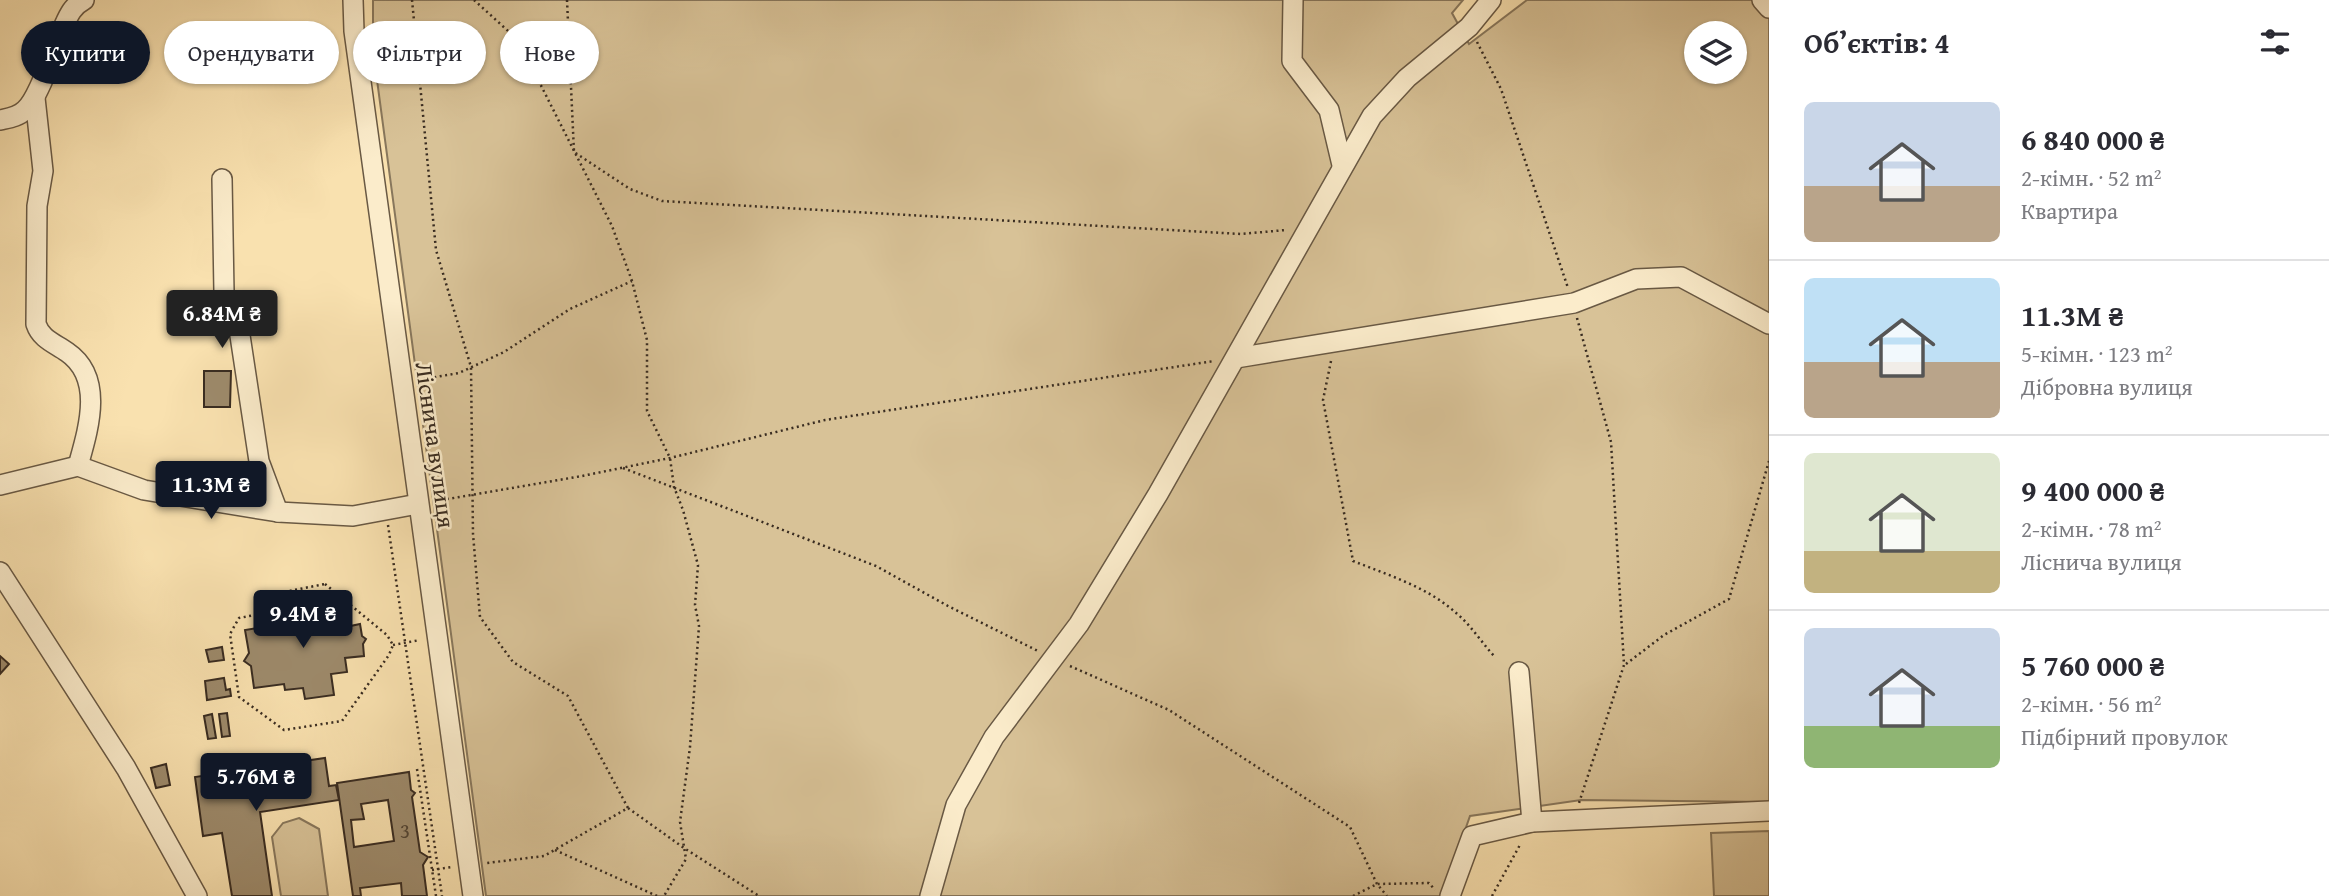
<!DOCTYPE html>
<html lang="uk">
<head>
<meta charset="utf-8">
<style>
	body { margin:0; font-family:"Gentium Book Plus",serif; background:#f2f2f3; color:#2b2b33; height:100vh; display:flex; flex-direction:column; font-size:26px; white-space:nowrap }
	* { box-sizing:border-box; margin:0 }
	p { font-size:23px; color:#7c7c81 }
	.icon { flex:none; width:38px; height:38px; fill:none; stroke:currentColor; stroke-width:2; stroke-linecap:round; stroke-linejoin:round }
	.map { position:relative; flex:1; overflow:hidden }
	.panel { display:flex; flex-direction:column; background:#fff; width:560px }
	.panel>* { flex:none }
	.banner { position:absolute; left:21px; top:21px; width:665px; height:63px; display:flex; gap:14px }
	.fabs { position:absolute; left:1684px; top:21px; display:grid; gap:14px }
	.fabs a { display:grid; place-items:center; width:63px; height:63px; border-radius:50%; background:#fff; box-shadow:0 2px 5px #0004; font-size:35px }
	.price { position:absolute; translate:-50% -60px; padding:0 16px; border-radius:7px; background:#111827; color:#fff; font-size:23px; line-height:46px; filter:drop-shadow(0 2px 4px #0008) }
	.price::after { content:''; position:absolute; left:50%; top:42px; width:21px; height:16px; margin-left:-10px; background:inherit; clip-path:polygon(0 0,100% 0,50% 100%) }
	.price.current { background:#222; color:#fff }
	ul { padding:0; list-style:none }
	li { display:flex; align-items:center; gap:21px; height:175px; padding:0 35px }
	li+li { border-top:2px solid #e1e1e2 }
	li span { display:grid; place-items:center; flex:none; width:196px; height:140px; border-radius:10px; color:#555 }
	li>.icon { margin-inline-start:auto }
	span .icon { width:84px; height:84px; fill:#fffc; stroke-width:1 }
	li b { font-size:30px }
	h2 { display:flex; justify-content:space-between; align-items:center; height:84px; padding:0 35px; font-size:30px }
	.tag { padding:0 24px; border-radius:32px; background:#fff; box-shadow:0 2px 5px #0004; font-size:24px; line-height:63px }
	.tag.current { background:#111827; color:#fff }
	main { display:flex; flex:1; min-height:0 }
	.map>svg:first-child { display:block }
	.green { fill:#d8c297; stroke:#88775c; stroke-width:2; fill-rule:evenodd }
	.building { fill:#9d8a6b; stroke:#392c21; stroke-width:2; fill-rule:evenodd }
	.lines { fill:none; stroke-linecap:round; stroke-linejoin:round }
	.minor-casing { stroke:#695944; stroke-width:22 }
	.path { stroke:#392c21; stroke-width:2.5; stroke-dasharray:2 3.5; stroke-linecap:butt }
	.minor { stroke:#fbeccb; stroke-width:19 }
	.labels { text-anchor:middle; stroke-width:5; stroke-linejoin:round; paint-order:stroke }
	.number-label { font-size:21px; fill:#524434 }
	.street-label { font-size:24px; fill:#392c21; stroke:#fbeccb }
</style>
</head>
<body>
<main>
<div class="map">
<svg width="1769" height="896" viewBox="0 0 1769 896">
	<rect width="100%" height="100%" fill="#f9e1af"/>
	<filter id="stains"><feTurbulence type="fractalNoise" baseFrequency=".00286" numOctaves="4"/><feColorMatrix values="0 0 0 0 .2 0 0 0 0 .09 0 0 0 0 .02 0 0 0 .5 -.17"/></filter>
	<radialGradient id="worn" r=".72"><stop offset=".6" stop-color="#630" stop-opacity="0"/><stop offset="1" stop-color="#630" stop-opacity=".3"/></radialGradient>
	<!-- green -->
	<g class="green">
		<path d="M 373,0 L 1463,0 L 1452,13 L 1469,44 L 1527,0 L 1769,0 L 1769,802 L 1581,800 L 1470,816 L 1442,896 L 486,896 L 373,50 ZM 1696,33 L 1734,33 L 1734,72 L 1696,72 Z"/>
		<polygon points="299,818 319,829 328,896 281,896 272,837 283,823"/>
		<polygon points="1769,831 1769,896 1714,896 1711,833"/>
	</g>
	<!-- building -->
	<g class="building">
		<polygon points="204,371 231,371 230,407 204,407"/>
		<polygon points="320,598 322,616 339,613 341,628 360,624 362,636 366,639 363,644 364,656 345,658 347,672 331,674 334,695 305,699 303,688 285,690 284,684 254,688 251,666 244,661 249,653 245,630 276,625 275,618 292,615 290,603"/>
		<polygon points="222,647 224,660 209,662 206,650"/>
		<polygon points="0,656 9,664 0,674"/>
		<polygon points="224,678 226,690 230,689 231,696 207,700 205,681"/>
		<polygon points="227,713 230,736 222,737 219,714"/>
		<polygon points="212,714 216,738 208,739 204,716"/>
		<polygon points="325,758 329,786 336,785 339,800 260,812 272,896 232,896 222,833 203,836 195,777"/>
		<polygon points="166,764 170,785 156,788 151,768"/>
		<path d="M 409,772 L 411,790 L 415,793 L 412,797 L 420,852 L 428,857 L 423,865 L 427,896 L 402,896 L 401,883 L 360,888 L 361,896 L 353,896 L 337,783 ZM 388,800 L 394,841 L 354,847 L 351,820 L 364,819 L 361,804 Z"/>
	</g>
	<g class="lines">
		<!-- minor casing -->
		<g class="minor-casing">
			<g id="minor">
				<polyline points="353,0 354,31 473,896"/>
				<polyline points="1293,0 1292,61 1329,110 1342,165"/>
				<polyline points="1762,0 1769,8"/>
				<path d="M 35,98 L 43,171 L 37,206 L 36,324 C 41,339 54,343 67,352 C 105,378 88,430 78,466"/>
				<path d="M 0,120 C 9,118 18,117 25,110 C 39,98 54,50 62,30 C 68,17 71,7 84,0"/>
				<polyline points="222,179 224,292 239,329 259,461 278,512"/>
				<polyline points="1236,358 1574,303 1636,279 1681,277 1769,324"/>
				<polyline points="0,485 78,466 144,490 278,512 353,516 418,504"/>
				<polyline points="0,572 126,768 197,896"/>
				<polyline points="1519,672 1532,822"/>
				<polyline points="930,896 956,805 994,737 1079,624 1158,494 1372,116 1407,78 1469,27 1491,0"/>
				<polyline points="1450,896 1472,836 1532,822 1769,811"/>
			</g>
		</g>
		<!-- path -->
		<g class="path">
			<polyline points="412,0 436,250 471,367 473,534 480,617 513,662 568,696 628,808 544,856 487,863"/>
			<polyline points="474,0 518,40 612,226 632,281 647,340 647,411 670,458 674,487 683,510 698,565 695,605 699,626 690,747 680,822 686,859 664,896"/>
			<polyline points="567,0 574,152 630,189 662,201 1241,234 1286,230"/>
			<polyline points="1477,42 1501,89 1568,288"/>
			<polyline points="1577,318 1611,442 1624,665 1579,803"/>
			<path d="M 1331,361 L 1323,400 L 1353,561 C 1388,575 1427,587 1455,612 C 1471,625 1481,642 1495,657"/>
			<polyline points="418,380 459,373 504,352 570,309 632,281"/>
			<polyline points="623,468 876,566 948,606 1038,651"/>
			<polyline points="436,501 582,476 670,458 825,420 1214,361"/>
			<polyline points="388,525 442,896"/>
			<polygon points="325,584 387,635 393,645 389,655 342,721 284,730 239,697 230,634 239,618 286,609 284,592"/>
			<polyline points="393,645 420,640"/>
			<polyline points="1626,664 1664,635 1729,599 1769,461"/>
			<polyline points="1070,666 1169,710 1350,827 1377,884 1387,896"/>
			<polyline points="417,769 436,896"/>
			<polyline points="628,808 684,848 759,896"/>
			<polyline points="555,850 657,896"/>
			<polyline points="432,870 452,867"/>
			<polyline points="1353,896 1377,884 1429,883 1435,890"/>
			<polyline points="1492,896 1521,843"/>
		</g>
		<!-- minor -->
		<use href="#minor" class="minor"/>
	</g>
	<g class="labels">
		<!-- number labels -->
		<g class="number-label">
			<text x="405" y="838">3</text>
		</g>
		<!-- street labels -->
		<g class="street-label">
			<text transform="translate(435 445) rotate(82)" y="8">Ліснича вулиця</text>
		</g>
	</g>
	<rect width="100%" height="100%" filter="url(#stains)"/>
	<rect width="100%" height="100%" fill="url(#worn)"/>
</svg>
<div class="fabs">
<a><svg class="icon" aria-label="layers" viewBox="0 0 24 24"><path d="M12 4l9 5-9 5-9-5zM3 14l9 5 9-5"/></svg></a>
</div>
<b class="price current" style="left:222px;top:350px">6.84M ₴</b>
<b class="price" style="left:211px;top:521px">11.3M ₴</b>
<b class="price" style="left:303px;top:650px">9.4M ₴</b>
<b class="price" style="left:256px;top:813px">5.76M ₴</b>
<div class="banner">
<a class="tag current">Купити</a>
<a class="tag">Орендувати</a>
<a class="tag">Фільтри</a>
<a class="tag">Нове</a>
</div>
</div>
<section class="panel">
<h2>Об’єктів: 4<svg class="icon" aria-label="filters" viewBox="0 0 24 24"><path d="M4 7h16M4 17h16"/><circle cx="9" cy="7" r="2"/><circle cx="15" cy="17" r="2"/></svg></h2>
<ul>
<li><span style="background:linear-gradient(#c9d6e8 60%,#b9a48a 0)"><svg class="icon" aria-label="home" viewBox="0 0 24 24"><path d="M3 11l9-7 9 7M6 9v11h12V9"/></svg></span><div><b>6 840 000 ₴</b><p>2-кімн. · 52 m²</p><p>Квартира</p></div></li>
<li><span style="background:linear-gradient(#bfe0f5 60%,#b9a48a 0)"><svg class="icon" aria-label="home" viewBox="0 0 24 24"><path d="M3 11l9-7 9 7M6 9v11h12V9"/></svg></span><div><b>11.3M ₴</b><p>5-кімн. · 123 m²</p><p>Дібровна вулиця</p></div></li>
<li><span style="background:linear-gradient(#dfe7d0 70%,#c2b280 0)"><svg class="icon" aria-label="home" viewBox="0 0 24 24"><path d="M3 11l9-7 9 7M6 9v11h12V9"/></svg></span><div><b>9 400 000 ₴</b><p>2-кімн. · 78 m²</p><p>Ліснича вулиця</p></div></li>
<li><span style="background:linear-gradient(#c9d6e8 70%,#8fb573 0)"><svg class="icon" aria-label="home" viewBox="0 0 24 24"><path d="M3 11l9-7 9 7M6 9v11h12V9"/></svg></span><div><b>5 760 000 ₴</b><p>2-кімн. · 56 m²</p><p>Підбірний провулок</p></div></li>
</ul>
</section>
</main>
</body>
</html>
